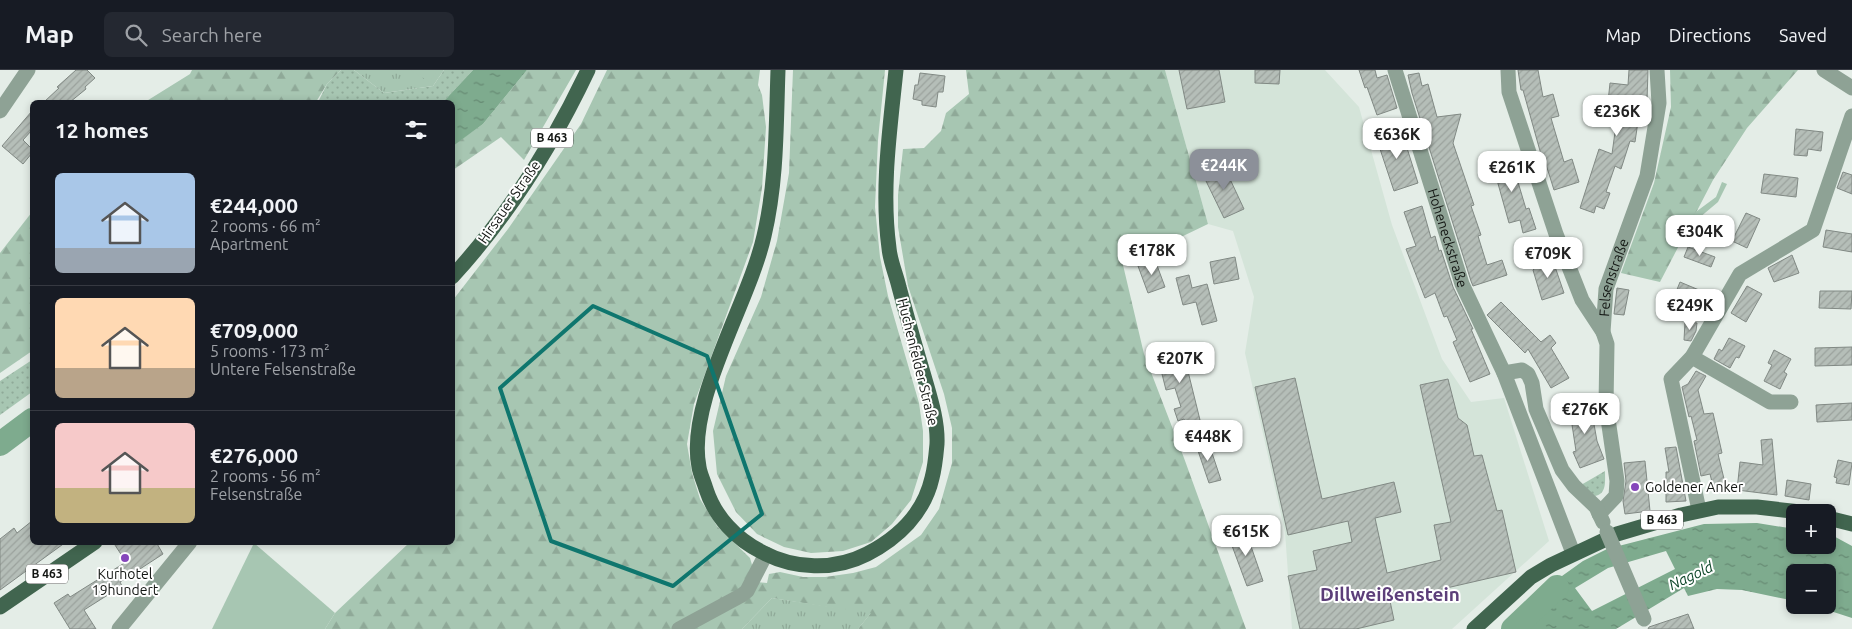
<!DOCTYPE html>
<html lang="en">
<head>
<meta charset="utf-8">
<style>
	body { margin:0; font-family:Ubuntu,sans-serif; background:#242831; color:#f1f3f6; height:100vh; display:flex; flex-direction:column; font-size:19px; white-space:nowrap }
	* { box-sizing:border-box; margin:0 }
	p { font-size:16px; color:#9ea1a6 }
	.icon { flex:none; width:28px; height:28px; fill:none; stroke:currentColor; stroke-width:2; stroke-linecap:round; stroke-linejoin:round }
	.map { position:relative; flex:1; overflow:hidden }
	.sheet { position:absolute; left:30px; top:30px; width:425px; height:445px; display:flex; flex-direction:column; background:#171b24; border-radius:8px; box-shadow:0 2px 8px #0003 }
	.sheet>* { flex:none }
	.fabs { position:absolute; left:1786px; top:434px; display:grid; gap:10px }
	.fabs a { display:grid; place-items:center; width:50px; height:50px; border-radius:8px; background:#171b24; box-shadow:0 2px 8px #0003; font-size:25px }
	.price { position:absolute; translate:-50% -42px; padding:0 11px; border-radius:10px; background:#fff; color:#222; font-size:16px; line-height:32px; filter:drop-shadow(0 1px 2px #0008) }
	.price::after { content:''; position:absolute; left:50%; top:30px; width:15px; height:11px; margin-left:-8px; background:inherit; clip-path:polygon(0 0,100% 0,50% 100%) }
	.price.selected { background:#8c9099; color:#fff }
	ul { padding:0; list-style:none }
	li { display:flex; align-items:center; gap:15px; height:125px; padding:0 25px }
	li+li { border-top:1px solid #363941 }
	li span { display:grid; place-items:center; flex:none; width:140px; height:100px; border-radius:8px; color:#555 }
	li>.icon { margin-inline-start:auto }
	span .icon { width:60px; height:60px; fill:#fffc; stroke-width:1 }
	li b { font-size:21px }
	h2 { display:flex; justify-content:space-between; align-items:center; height:60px; padding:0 25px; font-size:21px }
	header { display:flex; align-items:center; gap:30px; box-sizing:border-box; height:70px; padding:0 25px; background:#171b24; border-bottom:1px solid #363941 }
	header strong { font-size:24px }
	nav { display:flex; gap:28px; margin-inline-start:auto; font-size:18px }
	.search { width:350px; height:45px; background:#242831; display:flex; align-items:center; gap:12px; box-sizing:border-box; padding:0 18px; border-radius:8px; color:#9ea1a6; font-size:19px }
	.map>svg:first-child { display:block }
	.built { fill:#d4e4d9 }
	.grass { fill:url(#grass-dots) }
	.forest { fill:url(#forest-firs) }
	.park { fill:url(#park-tufts) }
	.garden { fill:#a7c6b2 }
	.water { fill:url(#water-ripples); fill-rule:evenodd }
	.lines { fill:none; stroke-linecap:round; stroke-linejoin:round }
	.river { stroke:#7eab8e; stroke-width:24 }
	.building { fill:url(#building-hatch); stroke:#818984 }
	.minor { stroke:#8ea295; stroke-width:15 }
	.major { stroke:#41654f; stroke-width:15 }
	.minor-bridge { stroke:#8ea295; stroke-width:15 }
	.marked { fill:none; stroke:#0f766e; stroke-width:4; stroke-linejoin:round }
	.poi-dot { fill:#8546bb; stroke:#fff; stroke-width:2 }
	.labels { text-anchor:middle; stroke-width:4; stroke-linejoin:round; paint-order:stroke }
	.shield { fill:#fff; stroke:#595b59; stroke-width:1 }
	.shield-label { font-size:12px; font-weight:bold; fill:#121512 }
	.street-label { font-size:14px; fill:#121512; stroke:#fff }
	.poi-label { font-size:14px; fill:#121512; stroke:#fff; text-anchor:start }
	.water-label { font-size:15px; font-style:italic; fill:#0e472a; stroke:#fff }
	.district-label { font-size:19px; font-weight:bold; fill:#5c3e79; stroke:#fff }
</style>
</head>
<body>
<header>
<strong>Map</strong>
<div class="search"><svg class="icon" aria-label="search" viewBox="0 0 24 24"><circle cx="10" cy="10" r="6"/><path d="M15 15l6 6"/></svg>Search here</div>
<nav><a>Map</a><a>Directions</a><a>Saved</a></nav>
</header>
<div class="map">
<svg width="1852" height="559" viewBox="0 0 1852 559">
	<defs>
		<pattern id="grass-dots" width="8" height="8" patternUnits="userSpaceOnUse" patternTransform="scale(1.25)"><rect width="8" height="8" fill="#a7c6b2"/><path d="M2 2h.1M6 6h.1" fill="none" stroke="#8fa998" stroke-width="1.8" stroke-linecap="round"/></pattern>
		<pattern id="forest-firs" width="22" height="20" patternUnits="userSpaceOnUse" patternTransform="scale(1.25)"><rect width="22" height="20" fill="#a7c6b2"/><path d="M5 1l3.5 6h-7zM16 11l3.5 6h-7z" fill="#8fa998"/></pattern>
		<pattern id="park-tufts" width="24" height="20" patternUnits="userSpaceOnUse" patternTransform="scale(1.25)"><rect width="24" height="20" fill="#a7c6b2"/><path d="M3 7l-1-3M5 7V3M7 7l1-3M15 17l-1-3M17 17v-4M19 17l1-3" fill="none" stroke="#8fa998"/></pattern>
		<pattern id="water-ripples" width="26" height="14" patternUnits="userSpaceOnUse" patternTransform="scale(1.25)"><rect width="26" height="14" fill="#7eab8e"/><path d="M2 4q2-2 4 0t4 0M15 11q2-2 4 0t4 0" fill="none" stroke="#668a73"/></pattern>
		<pattern id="building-hatch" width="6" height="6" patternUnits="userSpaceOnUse" patternTransform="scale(1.25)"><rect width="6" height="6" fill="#b5beb8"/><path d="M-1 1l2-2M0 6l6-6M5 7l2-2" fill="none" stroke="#9ba29d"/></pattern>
	</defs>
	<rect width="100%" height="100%" fill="#e4ede7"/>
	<!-- built -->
	<polygon class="built" points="1165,0 1325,0 1359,37 1392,155 1442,289 1471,332 1504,328 1549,471 1452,559 1292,559 1285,462 1245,283 1254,227 1233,161 1208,154"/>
	<!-- grass -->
	<g class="grass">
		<polygon points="341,0 354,0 384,23 433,16 444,0 473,0 443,32 318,32 327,14"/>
		<polygon points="32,290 32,322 0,345 0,311"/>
		<path d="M 1605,401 C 1605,411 1607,424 1595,426 L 1581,415 Z"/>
	</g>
	<!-- forest -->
	<g class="forest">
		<polygon points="192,0 341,0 327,14 316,32 145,32 190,4"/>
		<polygon points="527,0 576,0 524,90 501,67 453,100 452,76 483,54"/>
		<polygon points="607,0 760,0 758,15 762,25 766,57 762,118 753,172 694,334 687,374 692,403 700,429 717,456 750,488 757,512 767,513 769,504 780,502 803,507 825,507 853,503 876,497 921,465 939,439 952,393 952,358 944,324 908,216 898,157 898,125 903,79 924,78 941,61 946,43 969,24 966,0 1165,0 1208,154 1123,195 1144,284 1184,388 1246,559 858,559 870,544 772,528 742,559 325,559 335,543 409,473 452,472 453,230 508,159 581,54"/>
		<polygon points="793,0 885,0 878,70 875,137 880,187 888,226 919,333 923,361 923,392 911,430 892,454 871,472 843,481 811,483 784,477 757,464 736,442 717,404 713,361 726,306 761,227 777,171 789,103"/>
		<polygon points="1670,0 1798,0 1747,58 1713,110 1660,212 1621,203 1654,113 1671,37"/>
		<polygon points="32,142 32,281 0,303 0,183"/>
	</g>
	<!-- park -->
	<g class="park">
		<polygon points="354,0 444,0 433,16 384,23"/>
		<polygon points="772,528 871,543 858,559 742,559"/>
	</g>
	<!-- garden -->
	<g class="garden">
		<polygon points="410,0 437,0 430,12"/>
		<polygon points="1722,112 1727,114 1718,132 1699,148 1693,144 1716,127"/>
		<polygon points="254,473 335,543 325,559 212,559"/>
	</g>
	<!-- water -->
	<g class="water">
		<polygon points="473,0 527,0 483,54 453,76 452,32 443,32"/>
		<path d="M 1757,453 L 1795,459 L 1795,475 L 1828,475 L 1828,463 L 1852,476 L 1852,548 L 1812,535 L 1828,535 L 1828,502 L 1795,502 L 1795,531 L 1742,520 L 1717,519 L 1688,526 L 1684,518 L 1616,559 L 1528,559 L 1548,536 L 1561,528 L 1555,511 L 1583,491 L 1607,479 L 1704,454 ZM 1666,481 L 1675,499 L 1592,541 L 1575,518 L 1608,498 Z"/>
	</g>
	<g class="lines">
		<!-- river -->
		<g class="river">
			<polyline points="0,374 32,350"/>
			<polyline points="1513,559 1557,517"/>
		</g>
	</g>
	<!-- building -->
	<g class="building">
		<polygon points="76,0 87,0 95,8 85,17 86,19 70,32 44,32 59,18 57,17"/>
		<polygon points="1179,0 1219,0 1225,32 1187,39"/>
		<polygon points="1255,0 1280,0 1279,14 1255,13"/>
		<polygon points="1359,0 1375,0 1377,8 1387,5 1397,38 1377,45 1367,17 1365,18"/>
		<polygon points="1518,0 1538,0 1543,27 1553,24 1559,46 1551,48 1564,92 1572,89 1579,112 1554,120 1544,88 1542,88 1523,20 1521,20"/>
		<polygon points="1629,0 1648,0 1647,31 1641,31 1635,72 1630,71 1621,99 1615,96 1606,122 1610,123 1604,139 1596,136 1594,143 1580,138 1599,79 1612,84 1619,33 1608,32 1610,13 1628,15"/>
		<polygon points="920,3 945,6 943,22 938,22 936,37 922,35 922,31 913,29 915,15 918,15"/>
		<polygon points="1419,3 1422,16 1428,14 1437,47 1461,44 1453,73 1474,135 1471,136 1481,165 1478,166 1487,195 1502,190 1507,205 1473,216 1471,211 1412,23 1408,5"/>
		<polygon points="32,41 32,60 23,70 32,79 32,83 23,94 2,76"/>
		<polygon points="1401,59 1418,113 1394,121 1376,67"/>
		<polygon points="1796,59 1823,62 1821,81 1808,79 1807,86 1794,85"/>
		<polygon points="1505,82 1508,93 1512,92 1526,139 1529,138 1536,159 1523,163 1520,150 1509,153 1490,85"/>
		<polygon points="1222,92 1244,139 1224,148 1206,111 1210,109 1206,100"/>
		<polygon points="1843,102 1852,105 1852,124 1837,118"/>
		<polygon points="1764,104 1798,108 1796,127 1761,123"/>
		<polygon points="1422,136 1431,168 1435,166 1439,181 1441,180 1453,217 1473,259 1471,259 1490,304 1470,312 1453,272 1457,270 1447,246 1444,247 1435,223 1425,228 1406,179 1416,176 1404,142"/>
		<polygon points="1746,143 1760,149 1747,178 1732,171"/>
		<polygon points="1826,160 1852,164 1852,182 1823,177"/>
		<polygon points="1688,177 1715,187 1711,197 1684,187"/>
		<polygon points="1550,182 1564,223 1542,230 1533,200"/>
		<polygon points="1792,185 1799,203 1774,212 1768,198"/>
		<polygon points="1235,187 1239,209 1214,214 1210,192"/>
		<polygon points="1155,190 1165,217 1148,223 1138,196"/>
		<polygon points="1189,205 1192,218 1207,214 1217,251 1202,255 1196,232 1183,235 1176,208"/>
		<polygon points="1680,212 1711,225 1706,235 1676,222"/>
		<polygon points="1747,216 1762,224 1746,252 1731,243"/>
		<polygon points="1617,218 1629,220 1624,245 1614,244"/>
		<polygon points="1820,221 1852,221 1851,239 1819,238"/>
		<polygon points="1501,232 1541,272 1550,265 1556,273 1551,278 1569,308 1551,318 1528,279 1525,283 1487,245"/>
		<polygon points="1685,252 1697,253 1696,261 1691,271 1684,270"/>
		<polygon points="1729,268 1745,276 1739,288 1736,287 1730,298 1714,289 1719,279 1722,281"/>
		<polygon points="1181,273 1200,350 1186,355 1184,349 1178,351 1174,339 1181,337 1175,318 1166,320 1159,292 1170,290 1167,276"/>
		<polygon points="1852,277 1852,295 1815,296 1815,278"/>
		<polygon points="1774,280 1791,289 1784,302 1787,304 1780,319 1764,311 1772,295 1768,293"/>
		<polygon points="1696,301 1706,306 1698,320 1704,344 1713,343 1722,383 1718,384 1725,413 1713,416 1710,404 1701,406 1694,371 1697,370 1691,346 1689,347 1682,317 1688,314"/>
		<polygon points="1295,308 1322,429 1394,412 1401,442 1375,448 1387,503 1441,490 1434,455 1451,452 1420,315 1448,309 1458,348 1467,355 1474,386 1482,385 1497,441 1502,440 1516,502 1390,531 1394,550 1356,559 1300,559 1288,506 1317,500 1313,481 1352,472 1348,451 1288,465 1255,317"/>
		<polygon points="1590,332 1597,371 1604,389 1580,398 1573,382 1576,381 1569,335"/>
		<polygon points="1852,333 1852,350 1817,352 1816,335"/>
		<polygon points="1772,369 1777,425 1737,420 1740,392 1763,395 1761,370"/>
		<polygon points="1208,371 1221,410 1209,413 1196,375"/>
		<polygon points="1676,377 1686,431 1666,432 1666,402 1669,402 1665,378"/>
		<polygon points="1838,390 1852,393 1849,415 1836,413 1837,408 1834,407"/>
		<polygon points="1645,391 1650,441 1625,444 1623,431 1626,411 1624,393"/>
		<polygon points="1787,410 1811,414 1809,430 1785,426"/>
		<polygon points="32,451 32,472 66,472 0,520 0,469 14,458 17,463"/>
		<polygon points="1245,459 1263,511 1247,516 1228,465"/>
		<polygon points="113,472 156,472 163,484 120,512 122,516 84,540 96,559 70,559 54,533 68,524 70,527 126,492"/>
		<polygon points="1688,544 1694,559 1648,559 1649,557"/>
	</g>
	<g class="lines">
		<!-- minor -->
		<g class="minor">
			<path id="s1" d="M 1395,0 L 1462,214 L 1504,303"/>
			<polyline points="1508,0 1509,22 1556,164 1582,230 1603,262"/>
			<polyline points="1824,0 1852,18"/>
			<polyline points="0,41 28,0"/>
			<polyline points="1692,287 1770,332 1791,332"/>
			<polyline points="1699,440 1671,309 1692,287 1740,204 1813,160 1852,46"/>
			<path id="s2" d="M 1599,444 L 1616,426 L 1617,411 L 1606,335 L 1607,274 L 1603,262 L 1606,219 L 1647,106 L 1659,33 L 1657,0"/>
			<polyline points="1573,483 1504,303 1522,300 1528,304 1532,313 1536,339 1562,400 1574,416 1596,437 1603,452"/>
			<polyline points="119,559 190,472"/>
			<polyline points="679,559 742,525 747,521 766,484"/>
		</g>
		<!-- major -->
		<g class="major">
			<path d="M 778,0 C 776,56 777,111 764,166 C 749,233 686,332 699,397 C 700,404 704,412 706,419 C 715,447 736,469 762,482 C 794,499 834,501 867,484 C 898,468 924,443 932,408 C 935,397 936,385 937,374 C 938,351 930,327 924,306 C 915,276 907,247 899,217 C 896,204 890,191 889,178 C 881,119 890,59 896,0"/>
			<path d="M 452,207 C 508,146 553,74 588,0"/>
			<polyline points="1828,448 1852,454"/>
			<polyline points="0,537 95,472"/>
			<polyline points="1474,559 1531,507 1551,495 1617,464 1681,445 1718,437 1757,437 1800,442"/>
		</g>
		<!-- minor-bridge -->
		<polyline class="minor-bridge" points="1607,462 1644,549"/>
	</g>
	<!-- marked area -->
	<path class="marked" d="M 593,236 L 707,286 L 762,444 L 673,516 L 551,471 L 500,318 Z"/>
	<!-- markers -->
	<g class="poi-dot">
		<circle cx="1635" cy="417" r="5"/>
		<circle cx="125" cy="488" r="5"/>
	</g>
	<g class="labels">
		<!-- shield labels -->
		<g class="shield">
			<rect x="531" y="58.5" width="42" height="19" rx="4"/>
			<rect x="1641" y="440.5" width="42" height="19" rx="4"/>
			<rect x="26" y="494.5" width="42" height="19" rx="4"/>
		</g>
		<g class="shield-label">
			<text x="552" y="72">B 463</text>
			<text x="1662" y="454">B 463</text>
			<text x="47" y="508">B 463</text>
		</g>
		<!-- street labels -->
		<g class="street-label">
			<text transform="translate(509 132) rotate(-55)" y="5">Hirsauer Straße</text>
			<text dy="5" stroke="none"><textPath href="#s1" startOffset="176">Hoheneckstraße</textPath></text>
			<text dy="5" stroke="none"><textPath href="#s2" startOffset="246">Felsenstraße</textPath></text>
			<text transform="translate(918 292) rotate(76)" y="5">Huchenfelder Straße</text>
		</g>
		<!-- poi labels -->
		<g class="poi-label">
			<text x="1645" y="422">Goldener Anker</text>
			<text x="125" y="509" text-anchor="middle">Kurhotel<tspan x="125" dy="16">19hundert</tspan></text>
		</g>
		<!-- water labels -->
		<g class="water-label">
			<text transform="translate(1691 506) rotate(-25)" y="5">Nagold</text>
		</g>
		<!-- district labels -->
		<g class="district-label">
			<text x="1390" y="531">Dillweißenstein</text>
		</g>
	</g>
</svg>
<div class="fabs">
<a>+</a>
<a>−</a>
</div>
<b class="price" style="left:1617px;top:67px">€236K</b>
<b class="price" style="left:1397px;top:90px">€636K</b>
<b class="price selected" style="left:1224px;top:121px">€244K</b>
<b class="price" style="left:1512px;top:123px">€261K</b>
<b class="price" style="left:1700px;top:187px">€304K</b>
<b class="price" style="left:1152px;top:206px">€178K</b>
<b class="price" style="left:1548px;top:209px">€709K</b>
<b class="price" style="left:1690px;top:261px">€249K</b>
<b class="price" style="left:1180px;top:314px">€207K</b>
<b class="price" style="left:1585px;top:365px">€276K</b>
<b class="price" style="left:1208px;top:392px">€448K</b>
<b class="price" style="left:1246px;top:487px">€615K</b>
<section class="sheet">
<h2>12 homes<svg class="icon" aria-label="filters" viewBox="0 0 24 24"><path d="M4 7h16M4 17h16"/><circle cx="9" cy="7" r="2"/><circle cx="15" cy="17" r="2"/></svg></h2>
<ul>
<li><span style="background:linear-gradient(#a9c7e8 75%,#9aa5b1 0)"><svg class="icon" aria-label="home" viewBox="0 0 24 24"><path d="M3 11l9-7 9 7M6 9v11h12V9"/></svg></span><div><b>€244,000</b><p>2 rooms · 66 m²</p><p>Apartment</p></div></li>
<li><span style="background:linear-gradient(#ffd9b3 70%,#b9a48a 0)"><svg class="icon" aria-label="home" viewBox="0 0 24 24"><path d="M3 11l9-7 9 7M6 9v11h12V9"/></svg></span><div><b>€709,000</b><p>5 rooms · 173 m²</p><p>Untere Felsenstraße</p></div></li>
<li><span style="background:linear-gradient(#f6c9c9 65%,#c2b280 0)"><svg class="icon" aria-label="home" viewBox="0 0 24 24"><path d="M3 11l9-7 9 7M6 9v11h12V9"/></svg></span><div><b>€276,000</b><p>2 rooms · 56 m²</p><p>Felsenstraße</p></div></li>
</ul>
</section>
</div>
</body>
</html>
